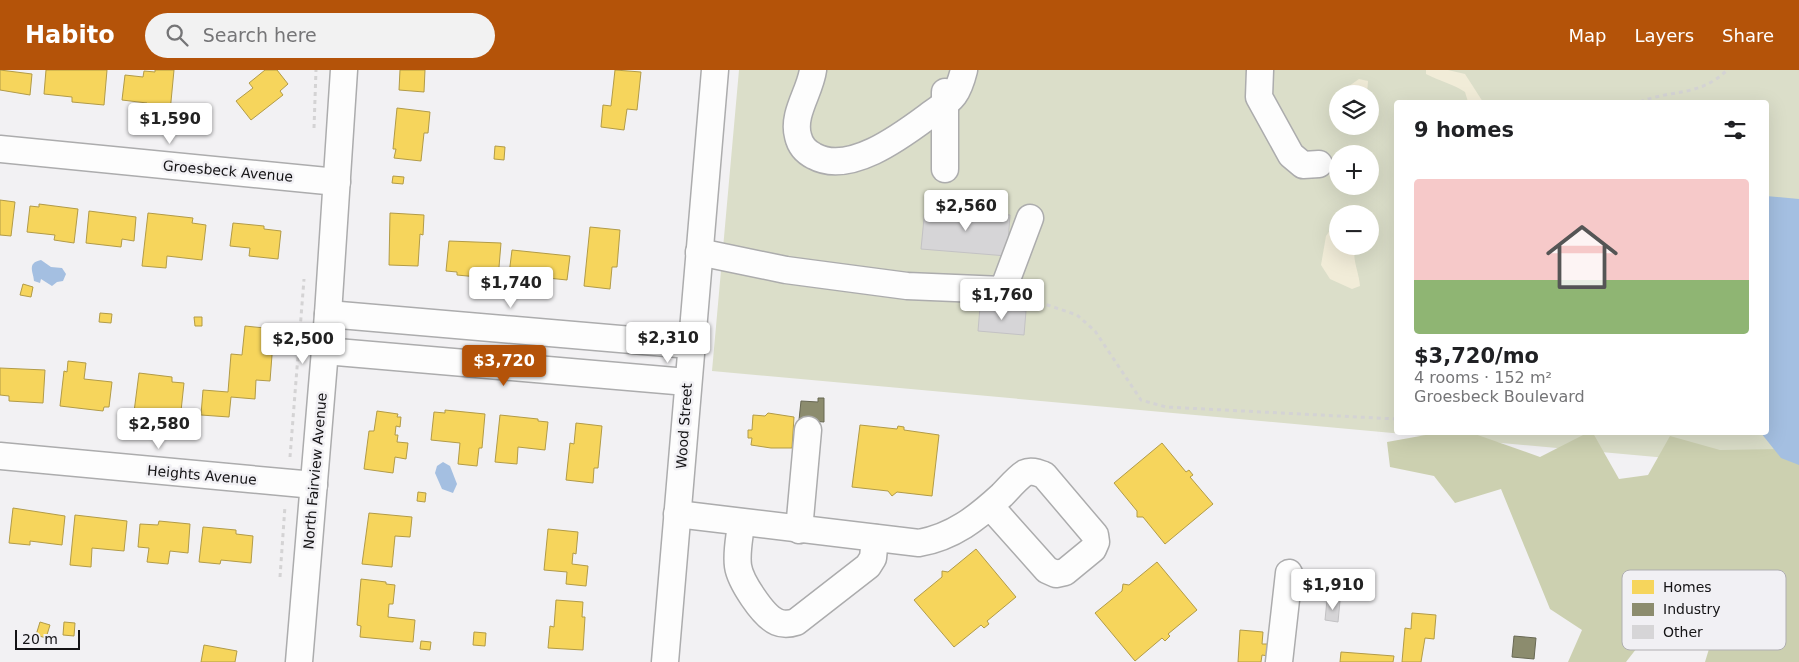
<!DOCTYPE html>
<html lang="en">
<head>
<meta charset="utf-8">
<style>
	body { margin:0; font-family:"DejaVu Sans",sans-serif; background:#f2f2f2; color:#202124; height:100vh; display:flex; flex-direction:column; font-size:19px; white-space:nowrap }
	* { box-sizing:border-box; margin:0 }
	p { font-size:16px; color:#757577 }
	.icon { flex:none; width:28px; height:28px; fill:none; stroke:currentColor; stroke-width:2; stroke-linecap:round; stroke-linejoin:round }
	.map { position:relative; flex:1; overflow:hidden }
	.drawer { position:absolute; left:1394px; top:30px; width:375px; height:335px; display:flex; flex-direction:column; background:#fff; border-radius:5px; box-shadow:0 5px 20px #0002 }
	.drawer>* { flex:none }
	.fabs { position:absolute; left:1329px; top:15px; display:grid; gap:10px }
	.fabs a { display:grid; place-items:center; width:50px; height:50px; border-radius:50%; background:#fff; box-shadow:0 5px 20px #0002; font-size:25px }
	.scale { position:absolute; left:15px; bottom:12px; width:65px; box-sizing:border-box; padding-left:5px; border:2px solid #141315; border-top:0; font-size:14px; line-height:18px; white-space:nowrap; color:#141315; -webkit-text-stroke:4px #f1f0f4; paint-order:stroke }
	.price { position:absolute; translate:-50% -42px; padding:0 11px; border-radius:5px; background:#fff; color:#222; font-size:16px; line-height:32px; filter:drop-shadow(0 1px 2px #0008) }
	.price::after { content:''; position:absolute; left:50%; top:30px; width:15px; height:11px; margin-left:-8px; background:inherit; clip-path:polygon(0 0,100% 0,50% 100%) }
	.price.current { background:#b45309; color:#fff }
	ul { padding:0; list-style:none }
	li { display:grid; align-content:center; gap:10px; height:265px; padding:0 20px }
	li span { display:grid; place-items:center; height:155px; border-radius:5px; color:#555 }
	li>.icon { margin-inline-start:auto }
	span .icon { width:90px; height:90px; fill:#fffc; stroke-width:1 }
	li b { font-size:21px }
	h2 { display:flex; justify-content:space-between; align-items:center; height:60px; padding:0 20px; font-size:21px }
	header { display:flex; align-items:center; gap:30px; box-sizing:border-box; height:70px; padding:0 25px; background:#b45309; color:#fff }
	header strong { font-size:24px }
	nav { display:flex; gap:28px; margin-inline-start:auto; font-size:18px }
	.search { width:350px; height:45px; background:#f2f2f2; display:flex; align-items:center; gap:12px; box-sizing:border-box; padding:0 18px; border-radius:28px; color:#757577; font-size:19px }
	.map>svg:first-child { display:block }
	.green { fill:#dbdec9; fill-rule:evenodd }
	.forest { fill:#ccd0b0 }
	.sand { fill:#f1ecd8 }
	.water { fill:#a4bfe1 }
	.homes { fill:#f6d55c; stroke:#b29b47 }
	.industry { fill:#8c8c6e; stroke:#686853 }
	.building { fill:#d6d5d7; stroke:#c3c2c4 }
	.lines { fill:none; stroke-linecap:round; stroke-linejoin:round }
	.minor-casing { stroke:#acacad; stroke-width:29 }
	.path { stroke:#d4d3d4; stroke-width:3; stroke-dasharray:4 4; stroke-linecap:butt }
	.minor { stroke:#fdfdfd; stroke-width:26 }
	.labels { text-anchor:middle; stroke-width:5; stroke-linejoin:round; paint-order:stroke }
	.street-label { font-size:14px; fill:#141315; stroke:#f1f0f4 }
	.key { fill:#f1f0f4; stroke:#afaeb1; stroke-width:1 }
	.key-label { font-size:14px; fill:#141315 }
</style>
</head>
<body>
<header>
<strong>Habito</strong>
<div class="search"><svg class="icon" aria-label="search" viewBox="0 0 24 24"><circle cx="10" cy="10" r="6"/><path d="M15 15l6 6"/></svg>Search here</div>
<nav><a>Map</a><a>Layers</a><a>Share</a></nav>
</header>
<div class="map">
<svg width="1799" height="592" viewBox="0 0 1799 592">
	<rect width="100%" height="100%" fill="#f2f1f3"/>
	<!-- green -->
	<path class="green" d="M 739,0 L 1799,0 L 1799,400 L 712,301 ZM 1338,24 L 1370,24 L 1370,56 L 1338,56 ZM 1396,32 L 1766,32 L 1766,362 L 1396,362 ZM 1338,84 L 1370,84 L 1370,116 L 1338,116 ZM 1338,144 L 1370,144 L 1370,176 L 1338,176 Z"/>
	<!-- forest -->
	<polygon class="forest" points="1437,363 1472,363 1540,387 1587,363 1593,363 1619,409 1648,405 1670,366 1720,380 1785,379 1799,388 1799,592 1705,592 1712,569 1696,547 1654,556 1626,592 1568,592 1582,560 1550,539 1501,419 1455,433 1434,406 1390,397 1387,372"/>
	<!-- sand -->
	<g class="sand">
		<path d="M 1426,0 L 1448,0 L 1465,4 L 1483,32 L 1468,32 L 1465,22 C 1453,14 1440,11 1426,4 Z"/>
		<polygon points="1359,9 1368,11 1367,24 1344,24 1349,16"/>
		<path d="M 1335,153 L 1337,154 L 1338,176 L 1355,176 C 1352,191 1359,201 1360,216 L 1352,219 L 1330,209 L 1321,195 L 1326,166 Z"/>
	</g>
	<!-- water -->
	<g class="water">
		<polygon points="1766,126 1799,129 1799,395 1781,388 1761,363 1766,362"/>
		<path d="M 41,190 L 51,197 L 62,198 L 66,204 L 63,211 L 57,212 L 52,216 L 41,209 L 40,213 L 34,211 C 34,203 26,193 41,190 Z"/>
		<polygon points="443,392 450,396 457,414 453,423 442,419 435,403 437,396"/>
	</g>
	<!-- homes -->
	<g class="homes">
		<polygon points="0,0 32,4 30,25 0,20"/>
		<polygon points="46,0 107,0 104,35 72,32 72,27 44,24"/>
		<polygon points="155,0 174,0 170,42 146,39 147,33 122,30 125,5 143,7 144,1 155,2"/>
		<polygon points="265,0 277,0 288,14 280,21 283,25 251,50 236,31 253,18 249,13"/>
		<polygon points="400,0 425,0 424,22 399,20"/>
		<polygon points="615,0 641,2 637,40 627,39 624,60 601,57 603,35 611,36"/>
		<polygon points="397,38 430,42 428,63 424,63 421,91 394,88 396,79 393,79"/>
		<polygon points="495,76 505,77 504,90 494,89"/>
		<polygon points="393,106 404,107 403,114 392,113"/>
		<polygon points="0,130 15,132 11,166 0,165"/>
		<polygon points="39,134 78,139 74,173 54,170 55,165 27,162 30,136 39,137"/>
		<polygon points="89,141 136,147 134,171 122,169 121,177 86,173"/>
		<polygon points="148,143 193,148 192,153 206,155 202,190 167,186 166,198 142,196"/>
		<polygon points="390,143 424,145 423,165 420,164 418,196 389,195"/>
		<polygon points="233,153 264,156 264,159 281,161 278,189 249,186 250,178 230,176"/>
		<polygon points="590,157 620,160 617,197 612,197 610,219 584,216"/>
		<polygon points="449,171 501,173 498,209 457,205 457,202 446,201"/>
		<polygon points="512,180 570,186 567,210 509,204"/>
		<polygon points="23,214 33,217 31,227 20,225"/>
		<polygon points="100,243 112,244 111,253 99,252"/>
		<polygon points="194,247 202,247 202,256 195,256"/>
		<polygon points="245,256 274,259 270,311 256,310 255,329 231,327 229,347 201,345 203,320 228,322 231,284 242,285"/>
		<polygon points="68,291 86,293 84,309 112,312 109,337 104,337 103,341 60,336 64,301 67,302"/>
		<polygon points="0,298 45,300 43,333 9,331 9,326 0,325"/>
		<polygon points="139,303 172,307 172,312 184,313 181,341 169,340 168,346 134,342"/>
		<polygon points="445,340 485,344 482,378 479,378 477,396 458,394 460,373 431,370 434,342 445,343"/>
		<polygon points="377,341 398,344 397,347 401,347 400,357 396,356 395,365 398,365 397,372 408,373 406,389 395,387 393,403 364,399 369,361 374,361"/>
		<polygon points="768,343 794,347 792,378 771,378 751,375 752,368 748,368 748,360 752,360 753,345 765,346"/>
		<polygon points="500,345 538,349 538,351 548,352 545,380 518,377 517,394 495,392"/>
		<polygon points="576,353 602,356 598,398 594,398 593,413 566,410 570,373 574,374"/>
		<polygon points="860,355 897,359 898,356 904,357 904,360 939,365 932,426 897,422 892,426 888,421 852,417"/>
		<polygon points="1162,373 1186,402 1189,400 1193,405 1190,407 1213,434 1165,474 1143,447 1137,447 1137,441 1114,413"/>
		<polygon points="418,422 426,423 425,432 417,431"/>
		<polygon points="13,438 65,446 62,475 30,471 30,475 9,473"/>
		<polygon points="369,443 412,447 410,467 395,466 392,497 362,494"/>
		<polygon points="75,445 127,451 124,481 92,478 91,497 70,495"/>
		<polygon points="159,451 190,454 188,483 170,481 168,494 147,492 149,478 138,477 140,454 158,455"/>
		<polygon points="203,457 236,460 236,464 253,466 251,493 221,490 220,494 199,492"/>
		<polygon points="548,459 578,462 576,484 573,483 572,494 588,496 586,516 566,514 567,502 544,500"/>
		<polygon points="976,479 1016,527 987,551 989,554 984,558 981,555 954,577 914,530 942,507 942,501 948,502"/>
		<polygon points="1157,492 1197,540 1168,564 1170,566 1165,571 1162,568 1135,591 1095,543 1122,521 1123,514 1129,515"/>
		<polygon points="361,509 386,512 386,514 395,515 393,534 389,534 388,547 415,550 413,572 360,567 361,556 357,555"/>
		<polygon points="556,530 583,532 582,547 585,547 583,580 548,578 550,556 554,557"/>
		<polygon points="1412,543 1436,545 1434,569 1425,568 1421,592 1402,592 1405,558 1411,559"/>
		<polygon points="40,552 50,555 46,568 36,565"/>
		<polygon points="64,552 75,553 74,566 63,565"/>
		<polygon points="1240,560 1263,562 1262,574 1269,574 1268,586 1262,585 1261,592 1238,592"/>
		<polygon points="474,562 486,563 485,576 473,575"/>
		<polygon points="421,571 431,572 430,580 420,579"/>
		<polygon points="204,575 237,581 235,592 201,592"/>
		<polygon points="1341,582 1394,586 1393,592 1340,592"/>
	</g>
	<!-- industry -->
	<g class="industry">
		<polygon points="818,328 824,328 824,352 799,350 801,331 818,332"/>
		<polygon points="1514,566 1536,568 1534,589 1512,587"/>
	</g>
	<!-- building -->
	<g class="building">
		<polygon points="925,138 1010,145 1007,186 921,179"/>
		<polygon points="980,237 1026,241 1024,265 978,261"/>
		<polygon points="1327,530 1340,531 1338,552 1325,550"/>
	</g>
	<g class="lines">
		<!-- minor casing -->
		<g class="minor-casing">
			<g id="minor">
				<path d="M 813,0 C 810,22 792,44 798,66 C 800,75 806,82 814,86 C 850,106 904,64 931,44 C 939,38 948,33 954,25 C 959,18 962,8 964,0"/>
				<polyline points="1260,0 1259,27 1291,85 1303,95 1319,94"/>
				<polyline points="0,79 337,112"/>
				<polyline points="945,99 945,22"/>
				<polyline points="699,182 786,200 907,216 1003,220 1030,148"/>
				<polyline points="328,244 690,275"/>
				<polyline points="325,281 687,312"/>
				<polyline points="0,386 314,415"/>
				<path d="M 677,444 L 919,473 C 953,467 977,448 1002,425 C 1009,418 1017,408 1025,403 C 1031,400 1038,403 1044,405 L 1095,465 L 1096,472 L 1093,479 L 1065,502 L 1056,504 L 1047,500 L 990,436"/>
				<path d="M 741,453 C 740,466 736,482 738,496 C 740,511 763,546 777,552 C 784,555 790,554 796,552 L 868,496 L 873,488 L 875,468"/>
				<polyline points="799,460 808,360"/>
				<polyline points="299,592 328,244 344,0"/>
				<polyline points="665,592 715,0"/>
				<polyline points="1279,592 1289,503"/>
			</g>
		</g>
		<!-- path -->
		<g class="path">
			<path d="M 1640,32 C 1672,19 1700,27 1727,0"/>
			<polyline points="314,58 316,0"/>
			<polyline points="1024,227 1077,245 1095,261 1141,330 1166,337 1396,349"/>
			<polyline points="290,387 304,209"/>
			<polyline points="280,507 285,436"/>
		</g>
		<!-- minor -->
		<use href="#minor" class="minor"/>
	</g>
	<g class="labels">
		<!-- street labels -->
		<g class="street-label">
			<text transform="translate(228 101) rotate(5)" y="5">Groesbeck Avenue</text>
			<text transform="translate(684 356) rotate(-86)" y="5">Wood Street</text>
			<text transform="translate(315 401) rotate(-85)" y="5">North Fairview Avenue</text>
			<text transform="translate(202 405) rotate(5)" y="5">Heights Avenue</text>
		</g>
	</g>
	<!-- legend -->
	<rect x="1622" y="500" width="164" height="80" rx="8" class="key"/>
	<rect x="1632" y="510" width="22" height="14" fill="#f6d55c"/>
	<rect x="1632" y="533" width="22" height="13" fill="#8c8c6e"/>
	<rect x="1632" y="555" width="22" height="14" fill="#d6d5d7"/>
	<g class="key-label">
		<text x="1663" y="522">Homes</text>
		<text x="1663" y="544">Industry</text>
		<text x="1663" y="567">Other</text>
	</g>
</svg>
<div class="fabs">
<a><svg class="icon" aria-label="layers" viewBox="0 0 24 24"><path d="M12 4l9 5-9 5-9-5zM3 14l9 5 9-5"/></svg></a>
<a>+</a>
<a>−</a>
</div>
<div class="scale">20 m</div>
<b class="price" style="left:170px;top:75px">$1,590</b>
<b class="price" style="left:966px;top:162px">$2,560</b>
<b class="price" style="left:511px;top:239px">$1,740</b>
<b class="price" style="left:1002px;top:251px">$1,760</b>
<b class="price" style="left:668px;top:294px">$2,310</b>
<b class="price" style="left:303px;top:295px">$2,500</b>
<b class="price current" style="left:504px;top:317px">$3,720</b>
<b class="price" style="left:159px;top:380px">$2,580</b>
<b class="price" style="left:1333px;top:541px">$1,910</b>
<section class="drawer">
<h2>9 homes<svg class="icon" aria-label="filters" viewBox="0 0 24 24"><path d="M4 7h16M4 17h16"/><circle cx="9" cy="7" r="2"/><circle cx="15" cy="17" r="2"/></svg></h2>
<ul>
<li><span style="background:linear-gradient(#f6c9c9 65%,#8fb573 0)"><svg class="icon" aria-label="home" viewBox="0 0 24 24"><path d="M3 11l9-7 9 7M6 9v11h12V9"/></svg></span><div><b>$3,720/mo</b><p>4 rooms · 152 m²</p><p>Groesbeck Boulevard</p></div></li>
</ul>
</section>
</div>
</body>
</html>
